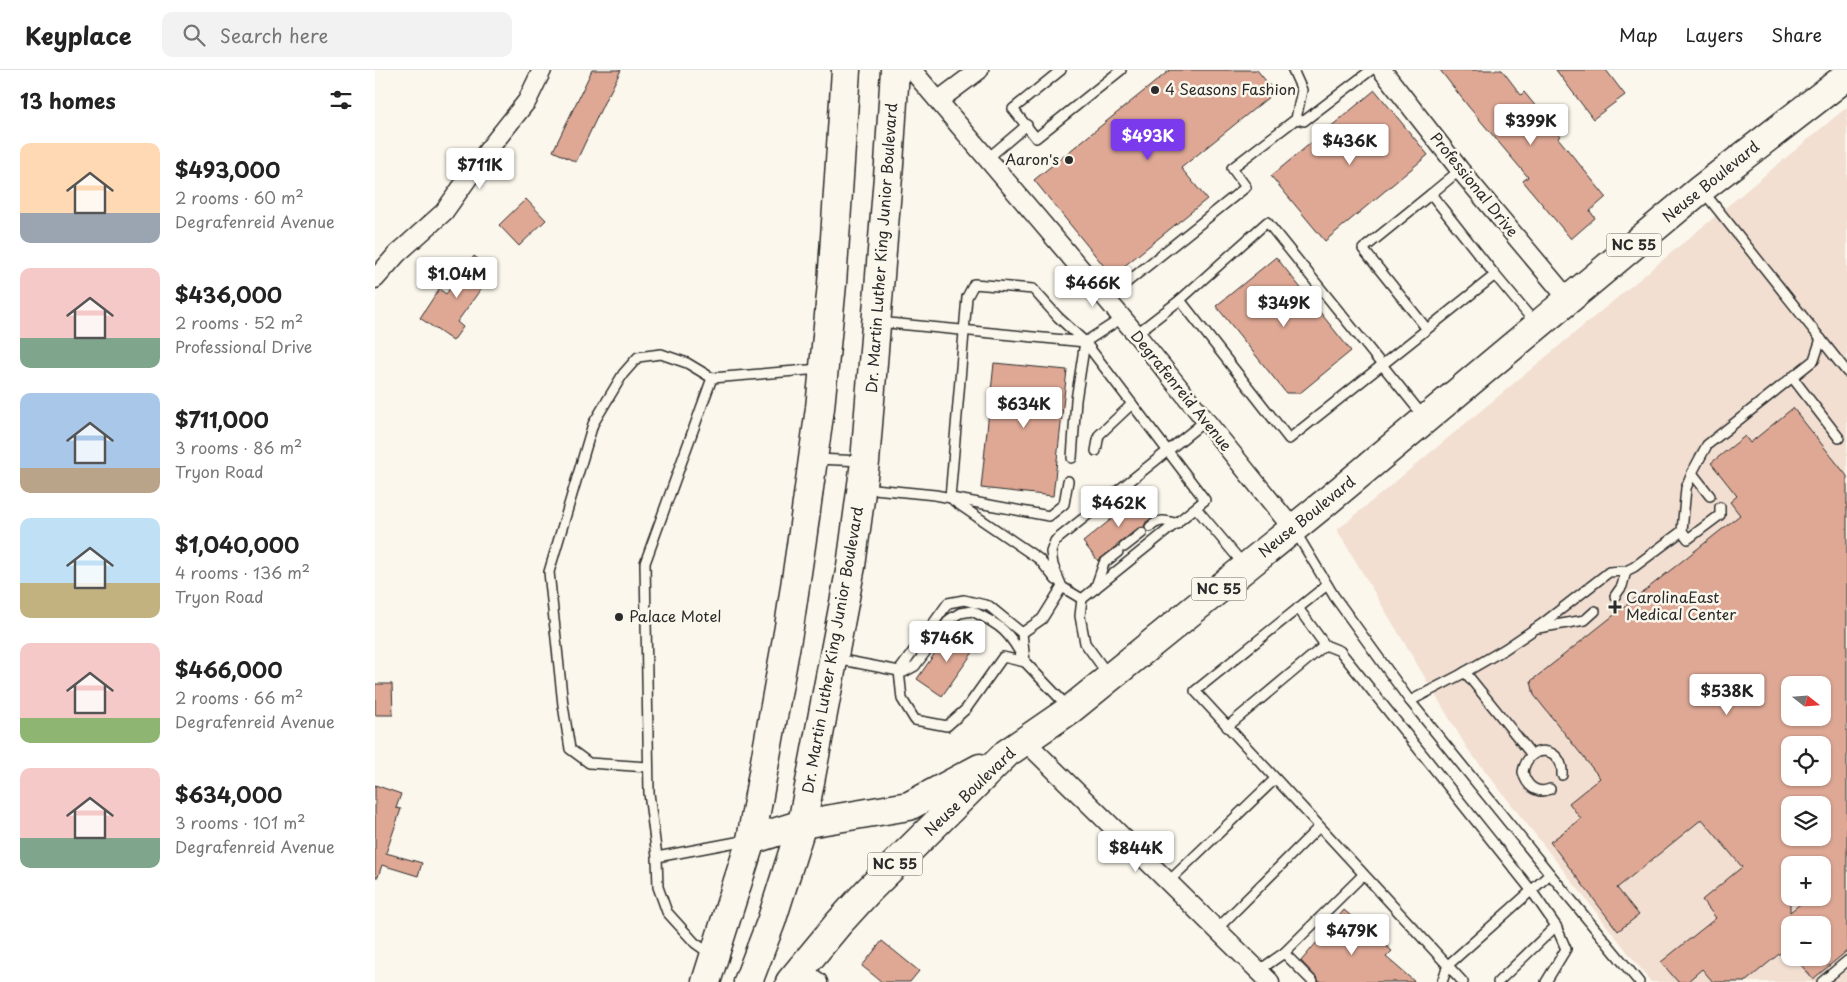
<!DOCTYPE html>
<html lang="en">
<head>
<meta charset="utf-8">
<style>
	body { margin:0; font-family:"Playpen Sans",sans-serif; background:#f2f2f2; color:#222; height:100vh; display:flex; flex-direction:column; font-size:19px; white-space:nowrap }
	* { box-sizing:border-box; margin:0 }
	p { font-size:16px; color:#767676 }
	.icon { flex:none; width:28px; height:28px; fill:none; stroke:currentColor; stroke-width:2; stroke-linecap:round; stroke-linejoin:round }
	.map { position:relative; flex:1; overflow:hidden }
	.sheet { display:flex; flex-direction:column; background:#fff; width:375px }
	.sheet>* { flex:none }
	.needle { width:32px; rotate:107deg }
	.controls { position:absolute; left:1406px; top:606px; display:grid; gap:10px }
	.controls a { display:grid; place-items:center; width:50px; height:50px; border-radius:10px; background:#fff; box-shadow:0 1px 4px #0004; font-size:25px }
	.price { position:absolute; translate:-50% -42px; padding:0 11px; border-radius:5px; background:#fff; color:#222; font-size:16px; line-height:32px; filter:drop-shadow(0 1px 2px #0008) }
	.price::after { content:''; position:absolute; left:50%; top:30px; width:15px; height:11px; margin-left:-8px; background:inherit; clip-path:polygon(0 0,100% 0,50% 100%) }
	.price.active { background:#7c3aed; color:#fff }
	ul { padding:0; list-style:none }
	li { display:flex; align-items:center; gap:15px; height:125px; padding:0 20px }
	li span { display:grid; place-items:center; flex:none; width:140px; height:100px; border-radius:10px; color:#555 }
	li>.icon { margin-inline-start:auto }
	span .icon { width:60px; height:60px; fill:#fffc; stroke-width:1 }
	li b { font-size:21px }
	h2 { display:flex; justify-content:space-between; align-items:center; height:60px; padding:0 20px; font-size:21px }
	header { display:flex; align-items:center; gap:30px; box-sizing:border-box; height:70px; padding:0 25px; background:#fff; border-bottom:1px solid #e0e0e0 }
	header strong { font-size:24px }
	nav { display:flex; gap:28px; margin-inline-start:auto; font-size:18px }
	.search { width:350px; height:45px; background:#f2f2f2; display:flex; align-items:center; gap:12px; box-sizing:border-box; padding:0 18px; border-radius:10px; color:#767676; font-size:19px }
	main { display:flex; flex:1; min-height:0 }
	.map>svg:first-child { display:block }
	.built { fill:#f2dfd2; fill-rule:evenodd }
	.building { fill:#dea895; stroke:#2b2b2b; fill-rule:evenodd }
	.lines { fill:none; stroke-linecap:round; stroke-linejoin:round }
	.service-casing { stroke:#2b2b2b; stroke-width:12 }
	.minor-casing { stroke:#2b2b2b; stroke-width:21 }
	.primary-casing { stroke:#2b2b2b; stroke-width:31 }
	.service { stroke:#fbf7ec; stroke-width:9 }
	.minor { stroke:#fbf7ec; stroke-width:18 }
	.primary { stroke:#fbf7ec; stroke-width:28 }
	.poi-dot { fill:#2b2b2b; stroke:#fbf7ec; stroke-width:2 }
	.labels { text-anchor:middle; stroke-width:5; stroke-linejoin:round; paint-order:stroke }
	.shield { fill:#fbf7ec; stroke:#696865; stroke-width:1 }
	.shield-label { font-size:14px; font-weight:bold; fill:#2b2b2b }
	.poi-label { font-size:15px; fill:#2b2b2b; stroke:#fbf7ec; text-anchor:start }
	.street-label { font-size:15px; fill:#2b2b2b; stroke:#fbf7ec }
</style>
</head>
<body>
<header>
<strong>Keyplace</strong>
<div class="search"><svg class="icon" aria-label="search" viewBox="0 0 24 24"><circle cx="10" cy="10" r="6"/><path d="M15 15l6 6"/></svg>Search here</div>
<nav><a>Map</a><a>Layers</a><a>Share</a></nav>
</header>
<main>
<section class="sheet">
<h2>13 homes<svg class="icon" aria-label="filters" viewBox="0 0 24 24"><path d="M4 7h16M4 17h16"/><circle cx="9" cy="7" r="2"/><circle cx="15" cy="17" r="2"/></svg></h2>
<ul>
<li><span style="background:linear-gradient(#ffd9b3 70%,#9aa5b1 0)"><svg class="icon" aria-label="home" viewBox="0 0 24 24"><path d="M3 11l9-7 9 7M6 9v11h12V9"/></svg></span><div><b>$493,000</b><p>2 rooms · 60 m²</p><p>Degrafenreid Avenue</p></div></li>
<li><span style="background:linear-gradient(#f6c9c9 70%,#7fa58c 0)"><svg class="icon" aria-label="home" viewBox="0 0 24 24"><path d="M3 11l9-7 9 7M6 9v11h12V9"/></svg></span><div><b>$436,000</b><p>2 rooms · 52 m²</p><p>Professional Drive</p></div></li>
<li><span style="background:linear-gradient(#a9c7e8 75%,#b9a48a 0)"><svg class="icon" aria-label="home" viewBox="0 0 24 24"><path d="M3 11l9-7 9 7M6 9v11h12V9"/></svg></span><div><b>$711,000</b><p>3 rooms · 86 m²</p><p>Tryon Road</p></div></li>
<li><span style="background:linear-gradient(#bfe0f5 65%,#c2b280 0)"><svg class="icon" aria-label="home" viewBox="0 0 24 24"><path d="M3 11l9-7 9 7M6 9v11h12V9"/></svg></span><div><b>$1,040,000</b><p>4 rooms · 136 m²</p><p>Tryon Road</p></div></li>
<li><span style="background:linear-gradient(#f6c9c9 75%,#8fb573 0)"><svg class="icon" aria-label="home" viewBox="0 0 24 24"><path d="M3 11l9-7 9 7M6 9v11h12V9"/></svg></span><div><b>$466,000</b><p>2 rooms · 66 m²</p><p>Degrafenreid Avenue</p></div></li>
<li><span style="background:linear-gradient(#f6c9c9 70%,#7fa58c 0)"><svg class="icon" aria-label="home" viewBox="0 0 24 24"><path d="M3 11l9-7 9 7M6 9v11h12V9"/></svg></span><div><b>$634,000</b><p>3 rooms · 101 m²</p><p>Degrafenreid Avenue</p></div></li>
</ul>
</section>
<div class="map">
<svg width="1472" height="912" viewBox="0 0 1472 912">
	<rect width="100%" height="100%" fill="#fbf7ec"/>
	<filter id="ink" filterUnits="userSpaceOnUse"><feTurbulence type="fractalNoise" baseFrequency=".02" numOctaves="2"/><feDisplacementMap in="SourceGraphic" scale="10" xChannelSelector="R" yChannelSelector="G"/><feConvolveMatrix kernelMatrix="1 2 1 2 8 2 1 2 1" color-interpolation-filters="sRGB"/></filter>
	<g filter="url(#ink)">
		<!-- built -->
		<path class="built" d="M 1472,37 L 1472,912 L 1276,912 L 1092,678 L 962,460 ZM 1415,615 L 1448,615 L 1448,648 L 1415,648 ZM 1415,675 L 1448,675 L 1448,708 L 1415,708 ZM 1415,735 L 1448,735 L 1448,768 L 1415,768 ZM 1415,795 L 1448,795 L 1448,828 L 1415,828 ZM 1415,855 L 1448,855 L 1448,888 L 1415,888 Z"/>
		<!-- building -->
		<g class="building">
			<polygon points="217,0 246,0 234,24 233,24 201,92 178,81"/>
			<polygon points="795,0 882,0 900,22 806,98 832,129 737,206 659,110"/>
			<polygon points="1065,0 1127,0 1146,25 1149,22 1185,66 1183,68 1231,127 1215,141 1220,148 1196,169 1148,111 1153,107 1093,36"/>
			<polygon points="1181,0 1231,0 1250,25 1218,49"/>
			<polygon points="1000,20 1053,85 950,171 896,106"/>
			<polygon points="151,129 171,150 144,176 124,155"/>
			<polygon points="99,186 119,201 82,252 88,257 78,271 45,248 64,219 71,224"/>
			<polygon points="901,187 976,281 925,323 911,323 841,236"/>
			<polygon points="619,293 692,300 678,426 606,418"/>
			<path d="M 1418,338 L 1472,406 L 1472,881 L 1438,909 L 1420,888 L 1448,888 L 1448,855 L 1415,855 L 1415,875 L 1370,912 L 1338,912 L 1327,899 L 1312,912 L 1303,912 L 1286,892 L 1341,848 L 1327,830 L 1367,797 L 1327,749 L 1242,818 L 1264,845 L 1243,861 L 1175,772 L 1206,749 L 1194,733 L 1225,708 L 1159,625 L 1156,611 L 1365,445 L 1355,432 L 1362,426 L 1336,393 L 1370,366 L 1375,373 ZM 1415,615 L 1448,615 L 1448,648 L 1415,648 ZM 1415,675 L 1448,675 L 1448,708 L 1415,708 ZM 1415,735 L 1448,735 L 1448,768 L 1415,768 ZM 1415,795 L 1448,795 L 1448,804 L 1453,811 L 1448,816 L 1448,828 L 1433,828 L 1415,842 Z"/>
			<polygon points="765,426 780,446 771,452 769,457 763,458 723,491 708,472"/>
			<polygon points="576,560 601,578 567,626 542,609"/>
			<polygon points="0,614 17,614 18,645 0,645"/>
			<polygon points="0,715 26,724 21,738 26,739 11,783 47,793 43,806 7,795 3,807 0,807"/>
			<polygon points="969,840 1017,881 1011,887 1040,912 944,912 942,908 926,891"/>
			<polygon points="507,871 544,901 535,912 507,912 487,896"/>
		</g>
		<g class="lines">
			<!-- service casing -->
			<g class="service-casing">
				<g id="service">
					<polyline points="686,0 638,39 661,68 746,0"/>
					<polyline points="921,49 929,51 996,0"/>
					<polyline points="613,88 652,55"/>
					<polyline points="1328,121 1472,302"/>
					<polyline points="1120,205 1160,253"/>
					<polyline points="731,229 871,117 857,98 921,49 927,20 918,0"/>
					<polyline points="805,230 892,152 1049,347"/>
					<polyline points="503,252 710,272 747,248"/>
					<polyline points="1052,259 988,179 1056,124"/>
					<polyline points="761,264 805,230 914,369 1120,205 1056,124 1085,100"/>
					<polyline points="1417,307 1464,368"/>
					<polyline points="721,381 724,365 757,334"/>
					<polyline points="697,388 701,330 710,272"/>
					<polyline points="441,389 488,391"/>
					<polyline points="1317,403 1335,426"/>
					<polyline points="489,418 560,425 674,446 689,434 693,411"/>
					<polyline points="575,428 592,227 599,214 658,219 683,247 710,272 830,430 707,529 705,546 710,573 734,606"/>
					<polyline points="579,431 664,489 681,510"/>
					<polyline points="1345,437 1345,445 1313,469 1307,461 1311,418 1319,399 1332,375 1439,290 1446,269"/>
					<polyline points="821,438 869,495"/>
					<path d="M 775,457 C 784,449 790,450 802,454"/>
					<polyline points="920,461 959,526 1035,631 1175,804 1264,912"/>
					<polyline points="749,477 767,463"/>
					<polyline points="952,515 820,621 1088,912"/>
					<polyline points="687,517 678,495 676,482 680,471 830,351"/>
					<polyline points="720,519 729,493 743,482"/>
					<polyline points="1240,526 1247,516 1251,501"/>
					<polyline points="923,538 950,575 965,581 1156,820 1181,856 1123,912"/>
					<path d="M 597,541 C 626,555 635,562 650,592 L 628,587 L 591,639 L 572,656 L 540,650 L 527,629 L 524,601 L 529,602 L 540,596 L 575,549 L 585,543 Z"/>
					<polyline points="1163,558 1210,550 1220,541"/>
					<polyline points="647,563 667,549 687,517 707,529"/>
					<polyline points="462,589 524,601 573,533 589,530 614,536 647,563 650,592 694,638"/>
					<polyline points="1090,602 1157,685"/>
					<polyline points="1035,631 1085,605 1130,579 1167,554 1234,502 1251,501 1259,497 1307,461"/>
					<polyline points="852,657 950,575"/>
					<polyline points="273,697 214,693 195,679 188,635 174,502 218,354 248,304 263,287 286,284 312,293 337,308"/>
					<path d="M 1175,719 C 1161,725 1151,715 1148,702 C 1153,672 1189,676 1187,705"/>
					<polyline points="282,787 372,770"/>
					<polyline points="793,812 900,709"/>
					<polyline points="842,859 944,757"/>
					<polyline points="337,885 320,873 292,842 283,817 282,787 274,723 270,493 337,308 445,299"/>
					<polyline points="883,901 909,883"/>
					<polyline points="938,912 909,883 988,805"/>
					<polyline points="1067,912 1073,895 1175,804"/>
					<polyline points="1171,912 1191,879 1181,856"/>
					<polyline points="1447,912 1472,891"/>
				</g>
			</g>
			<!-- minor casing -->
			<g class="minor-casing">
				<g id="minor">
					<polyline points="537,0 761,264 918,459"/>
					<polyline points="1007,0 1085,100 1193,229"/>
					<polyline points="564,30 604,0"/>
					<polyline points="0,209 22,184 69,142 113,80 152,31 167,0"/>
					<polyline points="650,671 895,912"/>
					<polyline points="425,899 443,912"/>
				</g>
			</g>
			<!-- primary casing -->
			<g class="primary-casing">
				<g id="primary">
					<polyline points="376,770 427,754 534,736 605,698"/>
					<polyline points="331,912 376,770 414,557 428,462 445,338 457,214 471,0"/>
					<polyline points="373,912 396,852 427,754 476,496 490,392 514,94 520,0"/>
					<polyline points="415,912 463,854 494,820 632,683 696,639 950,433 1326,119 1472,6"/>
				</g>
			</g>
			<!-- service -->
			<use href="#service" class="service"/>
			<!-- minor -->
			<use href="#minor" class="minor"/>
			<!-- primary -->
			<use href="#primary" class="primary"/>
		</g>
	</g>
	<!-- markers -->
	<g class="poi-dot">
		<circle cx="780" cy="20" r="5"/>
		<circle cx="694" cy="90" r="5"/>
		<path d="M1237.5 529.5h5v5h5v5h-5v5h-5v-5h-5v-5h5z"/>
		<circle cx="244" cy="547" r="5"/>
	</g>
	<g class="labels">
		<!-- shield labels -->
		<g class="shield">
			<rect x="1231.5" y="163.5" width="55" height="23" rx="4"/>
			<rect x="816.5" y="507.5" width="55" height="23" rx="4"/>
			<rect x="492.5" y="782.5" width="55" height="23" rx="4"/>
		</g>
		<g class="shield-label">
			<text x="1259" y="180">NC 55</text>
			<text x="844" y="524">NC 55</text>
			<text x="520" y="799">NC 55</text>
		</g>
		<!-- poi labels -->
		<g class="poi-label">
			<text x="790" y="25">4 Seasons Fashion</text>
			<text x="684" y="95" text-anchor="end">Aaron's</text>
			<text x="1251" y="533">CarolinaEast<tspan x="1251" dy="17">Medical Center</tspan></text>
			<text x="254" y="552">Palace Motel</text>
		</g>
		<!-- street labels -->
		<g class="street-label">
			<text transform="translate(1336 112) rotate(-39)" y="5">Neuse Boulevard</text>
			<text transform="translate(1099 115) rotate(51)" y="5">Professional Drive</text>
			<text transform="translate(507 178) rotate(-86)" y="5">Dr. Martin Luther King Junior Boulevard</text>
			<text transform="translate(806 321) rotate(51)" y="5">Degrafenreid Avenue</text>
			<text transform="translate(932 447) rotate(-39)" y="5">Neuse Boulevard</text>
			<text transform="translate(458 580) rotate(-80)" y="5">Dr. Martin Luther King Junior Boulevard</text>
			<text transform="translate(595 722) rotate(-44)" y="5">Neuse Boulevard</text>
		</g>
	</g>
</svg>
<div class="controls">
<a><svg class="needle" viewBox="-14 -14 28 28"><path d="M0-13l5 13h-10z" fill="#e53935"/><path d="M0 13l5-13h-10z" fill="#767676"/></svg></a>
<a><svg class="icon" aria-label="locate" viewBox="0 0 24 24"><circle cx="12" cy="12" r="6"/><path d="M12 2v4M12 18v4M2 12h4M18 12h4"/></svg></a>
<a><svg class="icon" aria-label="layers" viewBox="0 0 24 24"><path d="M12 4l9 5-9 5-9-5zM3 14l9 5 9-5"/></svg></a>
<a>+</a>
<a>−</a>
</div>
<b class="price" style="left:1156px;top:76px">$399K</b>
<b class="price active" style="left:773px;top:91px">$493K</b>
<b class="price" style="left:975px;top:96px">$436K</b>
<b class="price" style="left:105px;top:120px">$711K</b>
<b class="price" style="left:82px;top:229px">$1.04M</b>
<b class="price" style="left:718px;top:238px">$466K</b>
<b class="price" style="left:909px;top:258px">$349K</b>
<b class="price" style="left:649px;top:359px">$634K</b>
<b class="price" style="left:744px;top:458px">$462K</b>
<b class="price" style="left:572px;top:593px">$746K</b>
<b class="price" style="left:1352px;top:646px">$538K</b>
<b class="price" style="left:761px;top:803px">$844K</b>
<b class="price" style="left:977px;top:886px">$479K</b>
</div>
</main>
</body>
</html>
